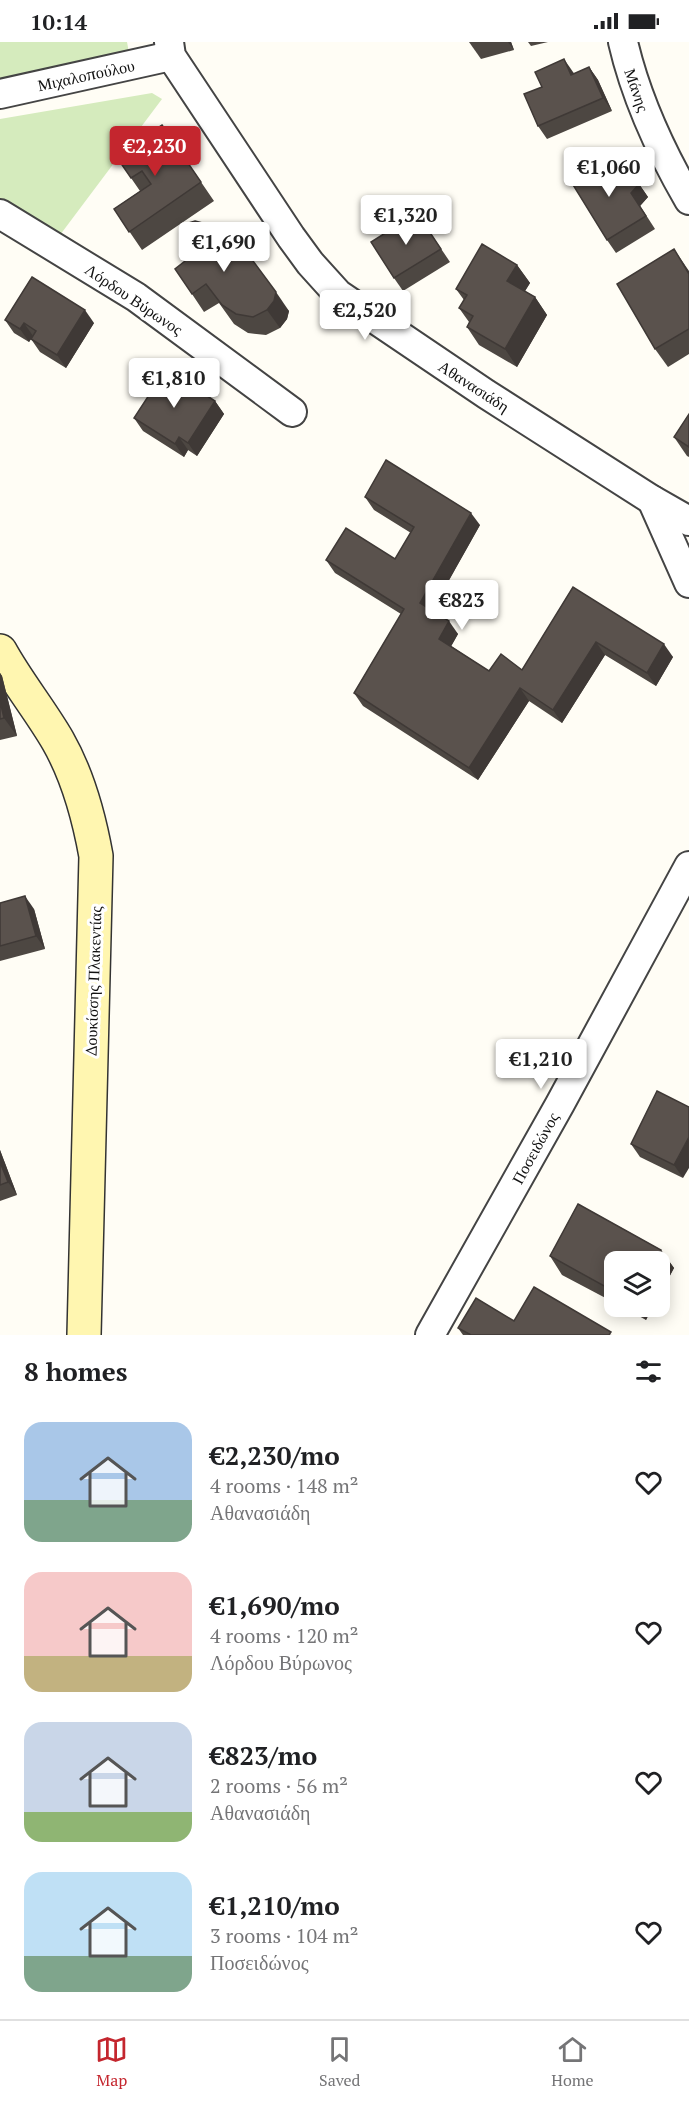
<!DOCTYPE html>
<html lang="en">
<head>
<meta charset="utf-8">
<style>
	body { margin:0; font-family:"PT Serif",serif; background:#f2f2f2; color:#202124; height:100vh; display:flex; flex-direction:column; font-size:22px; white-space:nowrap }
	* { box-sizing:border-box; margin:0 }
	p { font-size:20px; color:#757577 }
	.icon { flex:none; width:33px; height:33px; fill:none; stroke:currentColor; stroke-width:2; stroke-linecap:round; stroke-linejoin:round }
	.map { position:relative; height:1293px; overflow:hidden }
	.details { display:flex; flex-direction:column; background:#fff; flex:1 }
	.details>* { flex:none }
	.fabs { position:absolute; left:604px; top:1209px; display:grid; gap:12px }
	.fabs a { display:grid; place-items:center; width:66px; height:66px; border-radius:12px; background:#fff; box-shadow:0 3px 15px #0003; font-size:30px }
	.price { position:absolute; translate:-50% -51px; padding:0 14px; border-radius:6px; background:#fff; color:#222; font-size:20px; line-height:39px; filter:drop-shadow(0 2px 3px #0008) }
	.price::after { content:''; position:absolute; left:50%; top:36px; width:18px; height:14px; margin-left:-9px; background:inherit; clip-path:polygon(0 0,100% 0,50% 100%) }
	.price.current { background:#c4262e; color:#fff }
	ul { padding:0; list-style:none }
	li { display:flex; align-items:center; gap:18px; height:150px; padding:0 24px }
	li span { display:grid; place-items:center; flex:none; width:168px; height:120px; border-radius:18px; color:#555 }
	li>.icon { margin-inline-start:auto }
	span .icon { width:72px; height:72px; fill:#fffc; stroke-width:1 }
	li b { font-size:26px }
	h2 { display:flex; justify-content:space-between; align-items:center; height:72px; padding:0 24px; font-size:26px }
	.status { display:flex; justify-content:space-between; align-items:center; height:42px; padding:0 30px; background:#fff; direction:ltr }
	.status svg { height:16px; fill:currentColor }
	.menu { display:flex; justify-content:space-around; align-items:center; height:84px; border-top:2px solid #e0e0e0; background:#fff; font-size:16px; color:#757577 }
	.menu a { display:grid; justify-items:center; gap:3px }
	.menu .current { color:#c4262e }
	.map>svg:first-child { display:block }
	.green { fill:#d5ebbd }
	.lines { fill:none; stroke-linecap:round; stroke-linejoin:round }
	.minor-casing { stroke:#444; stroke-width:32 }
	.secondary-casing { stroke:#333; stroke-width:36 }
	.minor { stroke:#fff; stroke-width:28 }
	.secondary { stroke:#fff6b0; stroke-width:33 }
	.wall { fill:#4d4742 }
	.shaded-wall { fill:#3f3936 }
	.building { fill:#5a524d; stroke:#3f3936; stroke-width:1.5 }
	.labels { text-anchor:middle; stroke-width:6; stroke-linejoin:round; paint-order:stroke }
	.street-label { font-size:16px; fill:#111; stroke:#fff }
</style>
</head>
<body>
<div class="status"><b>10:14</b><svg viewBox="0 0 49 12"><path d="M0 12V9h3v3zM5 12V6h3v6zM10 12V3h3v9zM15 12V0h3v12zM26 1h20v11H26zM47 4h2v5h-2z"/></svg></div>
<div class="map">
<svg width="689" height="1293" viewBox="0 0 689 1293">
	<rect width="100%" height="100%" fill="#fffdf5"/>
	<!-- green -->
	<g class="green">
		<polygon points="0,0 127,0 131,21 0,41"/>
		<polygon points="152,51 162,57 57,197 0,162 0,77"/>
	</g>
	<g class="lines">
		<!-- minor casing -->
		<g class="minor-casing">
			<g id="minor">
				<polyline points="169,0 171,14 291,195 310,221 338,252 486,352 652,458 689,479"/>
				<path d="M 623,0 C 636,56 660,108 689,158"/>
				<polyline points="0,52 171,14"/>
				<polyline points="0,172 136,255 292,370"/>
				<polyline points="652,458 689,541"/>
				<polyline points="430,1293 560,1062 689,824"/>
			</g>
		</g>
		<!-- secondary casing -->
		<g class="secondary-casing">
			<path id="secondary" d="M 0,609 C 17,640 40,668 58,699 C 78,734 89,775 96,814 L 84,1293"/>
		</g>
		<!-- minor -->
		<use href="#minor" class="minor"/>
		<!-- secondary -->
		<use href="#secondary" class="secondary"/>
	</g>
	<!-- wall -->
	<g class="wall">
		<polygon points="469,0 511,0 514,8 481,17"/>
		<polygon points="528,0 548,0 531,4"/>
		<polygon points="589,25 598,38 612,69 547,97 538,84 573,30 574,32"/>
		<polygon points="162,83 214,159 142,208 114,167 140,149 120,120 132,112"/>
		<polygon points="608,132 639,142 648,155 640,164 655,187 616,211 607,198"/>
		<polygon points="417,171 450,220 403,249 394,236"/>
		<polygon points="181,199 231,217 289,269 287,277 280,286 266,293 248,291 234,282 219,261 204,270 192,252 185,219 187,207"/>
		<polygon points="517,223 530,241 525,249 535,255 547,273 517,325 479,303 467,285 469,280 459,266 464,258 456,247"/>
		<polygon points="689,229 689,312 668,325 655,307"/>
		<polygon points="5,278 94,281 66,326 40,310 31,297 29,300 14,291"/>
		<polygon points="215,359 224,372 197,414 188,408 184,415 143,389 134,376"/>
		<polygon points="689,372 689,415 687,414 674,395"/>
		<polygon points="365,455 480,483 432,568 458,592 451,604 489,629 522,628 573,545 673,615 656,644 605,613 562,681 529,659 478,738 363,664 354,651 401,572 335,531 326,518 395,517 411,491 374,468"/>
		<polygon points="0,631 2,634 17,694 0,698"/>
		<polygon points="0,861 34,867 45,907 0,919"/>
		<polygon points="657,1049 683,1136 640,1115 631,1102"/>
		<polygon points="0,1108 17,1153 0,1159"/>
		<polygon points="578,1162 661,1208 674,1226 660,1252 660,1220 615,1220 615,1261 562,1233 550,1214"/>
		<polygon points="621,1264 653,1264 646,1278"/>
		<polygon points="514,1279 612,1293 463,1293 458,1286"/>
	</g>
	<!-- shaded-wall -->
	<g class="shaded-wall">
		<polygon points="508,0 511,0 514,8"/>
		<polygon points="564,17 573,30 580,46 571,33"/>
		<polygon points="589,25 598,38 612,69 603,56"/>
		<polygon points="639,142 648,155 640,164 655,187 631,151"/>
		<polygon points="674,207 689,229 689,232"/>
		<polygon points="517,223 530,241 520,257 507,239"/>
		<polygon points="276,250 289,269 287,277 280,286 267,268"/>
		<polygon points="535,255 547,273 517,325 505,307"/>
		<polygon points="85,268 94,281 66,326 57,313"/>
		<polygon points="24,281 33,294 29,300 20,287"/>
		<polygon points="215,359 224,372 197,414 188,401"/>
		<polygon points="179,395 188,408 184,415 175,402"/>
		<polygon points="471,471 480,483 429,574 420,561"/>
		<polygon points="449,579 458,592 448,610 439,597"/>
		<polygon points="596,600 605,613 562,681 553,668"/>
		<polygon points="664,602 673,615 656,644 647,631"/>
		<polygon points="0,631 2,634 17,694 4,676 0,659"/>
		<polygon points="520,646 529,659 478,738 469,726"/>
		<polygon points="25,854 34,867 45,907 36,894"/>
		<polygon points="689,1095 689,1126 683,1136 674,1123"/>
		<polygon points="0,1108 17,1153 8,1140 0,1120"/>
		<polygon points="661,1208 674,1226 660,1252 660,1220 655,1220"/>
		<polygon points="636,1264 653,1264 646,1278"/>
	</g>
	<!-- building -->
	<g class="building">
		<polygon points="564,17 571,33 589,25 603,56 538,84 524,52 542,45 535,30"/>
		<polygon points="162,83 201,140 129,190 114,167 151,142 142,129 131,136 120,120 132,112 128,106"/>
		<polygon points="624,122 639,142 631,151 646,174 607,198 570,138 586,124 608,132"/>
		<polygon points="417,171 441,207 394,236 371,200"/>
		<polygon points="195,179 206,182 231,217 245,208 276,250 274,259 267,268 253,275 236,272 222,263 206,242 192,252 175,227 185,219 180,209 188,207 181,199 188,194 185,188 188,181"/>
		<polygon points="482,202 517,223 507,239 535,255 505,307 467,285 473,274 459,266 467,253 456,247"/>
		<polygon points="674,207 689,232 689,287 655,307 617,242"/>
		<polygon points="32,235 85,268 57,313 31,297 36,289 24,281 20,287 5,278"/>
		<polygon points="166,327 215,359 188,401 179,395 175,402 134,376"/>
		<polygon points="689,372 689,405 674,395"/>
		<polygon points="386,418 471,471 420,561 449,579 439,597 489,629 501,612 522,628 573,545 664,602 647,631 596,600 553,668 520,646 469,726 354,651 404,567 326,518 346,486 395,517 414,485 365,455"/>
		<polygon points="0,659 4,676 0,677"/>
		<polygon points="25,854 36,894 0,904 0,861"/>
		<polygon points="657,1049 689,1065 689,1095 674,1123 631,1102"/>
		<polygon points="0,1120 8,1140 0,1143"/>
		<polygon points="578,1162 661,1208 655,1220 615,1220 615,1250 550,1214"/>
		<polygon points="534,1245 611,1290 609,1293 471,1293 458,1286 476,1256 514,1279"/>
	</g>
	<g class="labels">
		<!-- street labels -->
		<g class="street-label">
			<text transform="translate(86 33) rotate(-12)" y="6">Μιχαλοπούλου</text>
			<text transform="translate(637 48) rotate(71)" y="6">Μάνης</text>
			<text transform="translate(134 257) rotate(34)" y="6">Λόρδου Βύρωνος</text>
			<text transform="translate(474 344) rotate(33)" y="6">Αθανασιάδη</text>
			<text transform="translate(93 939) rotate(-88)" y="6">Δουκίσσης Πλακεντίας</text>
			<text transform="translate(535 1106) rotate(-61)" y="6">Ποσειδώνος</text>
		</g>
	</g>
</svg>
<div class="fabs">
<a><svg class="icon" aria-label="layers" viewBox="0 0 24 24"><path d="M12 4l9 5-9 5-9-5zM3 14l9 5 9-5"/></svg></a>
</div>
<b class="price current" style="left:155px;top:135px">€2,230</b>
<b class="price" style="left:609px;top:156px">€1,060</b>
<b class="price" style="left:406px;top:204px">€1,320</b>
<b class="price" style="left:224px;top:231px">€1,690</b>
<b class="price" style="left:365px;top:299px">€2,520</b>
<b class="price" style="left:174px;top:367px">€1,810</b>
<b class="price" style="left:462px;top:589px">€823</b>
<b class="price" style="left:541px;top:1048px">€1,210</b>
</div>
<section class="details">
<h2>8 homes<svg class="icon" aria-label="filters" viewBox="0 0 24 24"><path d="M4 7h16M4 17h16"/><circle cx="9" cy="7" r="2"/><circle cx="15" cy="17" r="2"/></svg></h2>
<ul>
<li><span style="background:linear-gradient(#a9c7e8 65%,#7fa58c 0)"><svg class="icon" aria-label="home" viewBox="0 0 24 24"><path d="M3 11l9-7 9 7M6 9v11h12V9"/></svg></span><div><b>€2,230/mo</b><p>4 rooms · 148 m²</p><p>Αθανασιάδη</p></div><svg class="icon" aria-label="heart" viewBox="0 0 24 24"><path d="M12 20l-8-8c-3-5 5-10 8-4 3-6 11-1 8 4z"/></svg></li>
<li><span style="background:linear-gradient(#f6c9c9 70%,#c2b280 0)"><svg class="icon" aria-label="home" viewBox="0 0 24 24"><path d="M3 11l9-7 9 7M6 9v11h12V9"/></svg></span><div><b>€1,690/mo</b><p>4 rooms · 120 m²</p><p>Λόρδου Βύρωνος</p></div><svg class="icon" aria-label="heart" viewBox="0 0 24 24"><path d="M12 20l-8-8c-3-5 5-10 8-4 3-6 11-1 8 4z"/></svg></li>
<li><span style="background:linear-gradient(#c9d6e8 75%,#8fb573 0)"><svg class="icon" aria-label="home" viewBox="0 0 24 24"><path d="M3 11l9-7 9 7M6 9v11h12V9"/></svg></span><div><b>€823/mo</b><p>2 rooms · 56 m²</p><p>Αθανασιάδη</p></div><svg class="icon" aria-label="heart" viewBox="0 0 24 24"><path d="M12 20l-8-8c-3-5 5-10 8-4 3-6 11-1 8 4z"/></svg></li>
<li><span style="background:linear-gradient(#bfe0f5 70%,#7fa58c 0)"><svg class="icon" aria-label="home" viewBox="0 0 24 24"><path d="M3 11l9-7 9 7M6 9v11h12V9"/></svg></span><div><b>€1,210/mo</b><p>3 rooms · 104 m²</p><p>Ποσειδώνος</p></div><svg class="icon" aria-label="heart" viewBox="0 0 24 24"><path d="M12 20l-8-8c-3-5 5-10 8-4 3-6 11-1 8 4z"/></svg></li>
</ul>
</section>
<nav class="menu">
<a class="current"><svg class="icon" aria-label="map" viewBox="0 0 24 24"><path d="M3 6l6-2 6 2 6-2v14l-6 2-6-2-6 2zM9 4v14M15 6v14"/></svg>Map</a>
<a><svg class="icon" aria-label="saved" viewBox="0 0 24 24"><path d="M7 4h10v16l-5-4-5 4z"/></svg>Saved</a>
<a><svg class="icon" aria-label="home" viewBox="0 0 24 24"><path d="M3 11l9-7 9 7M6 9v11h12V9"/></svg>Home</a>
</nav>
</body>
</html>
